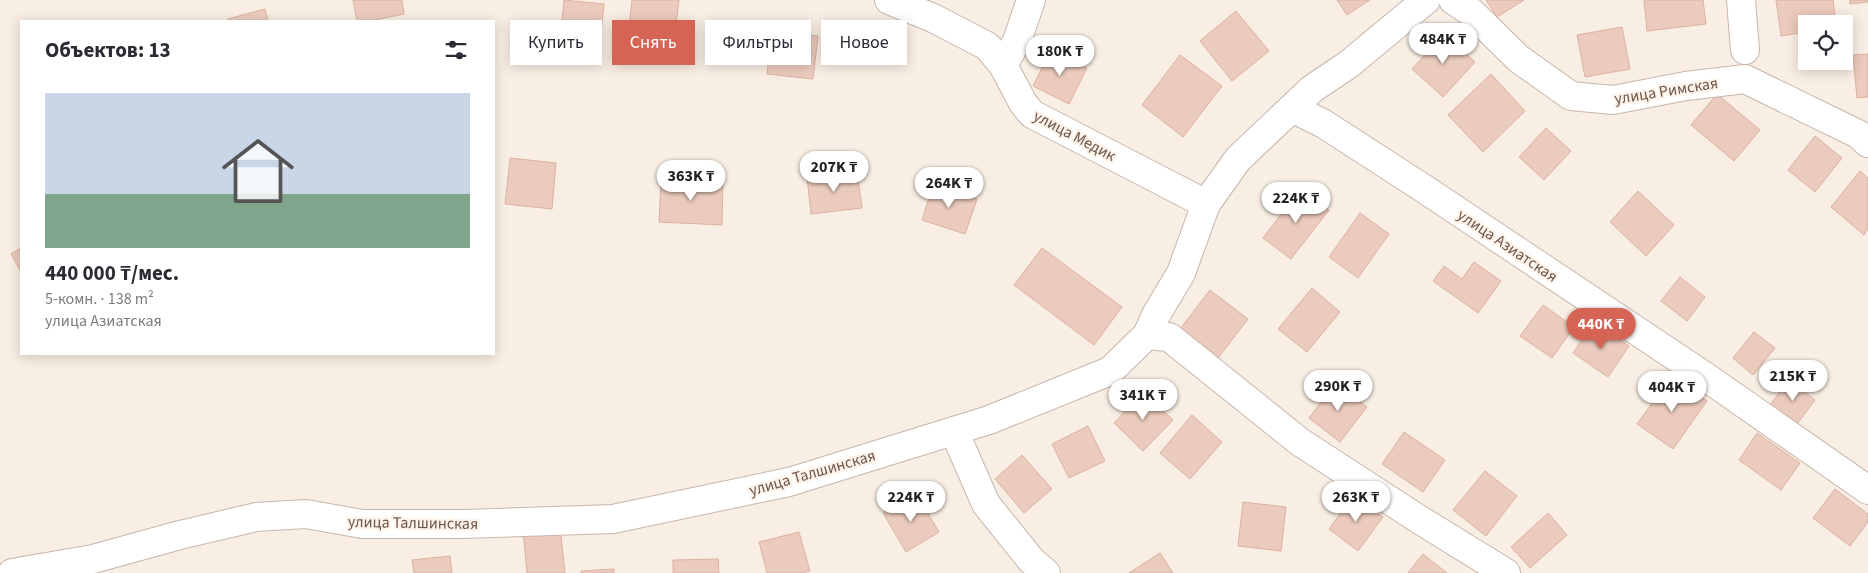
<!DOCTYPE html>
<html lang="ru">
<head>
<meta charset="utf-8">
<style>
	body { margin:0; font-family:"Source Sans 3",sans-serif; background:#f2f2f3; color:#2b2b33; height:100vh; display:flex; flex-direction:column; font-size:19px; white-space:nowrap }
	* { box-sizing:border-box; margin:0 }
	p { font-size:16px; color:#7c7c81 }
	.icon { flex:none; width:28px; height:28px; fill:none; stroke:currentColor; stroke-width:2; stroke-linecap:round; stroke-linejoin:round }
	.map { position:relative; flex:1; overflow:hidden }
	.panel { position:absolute; left:20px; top:20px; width:475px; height:335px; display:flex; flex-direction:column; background:#fff; border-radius:0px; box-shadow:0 2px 12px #0003 }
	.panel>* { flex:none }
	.banner { position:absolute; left:510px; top:20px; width:475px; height:45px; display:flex; gap:10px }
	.fabs { position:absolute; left:1798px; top:15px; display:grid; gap:10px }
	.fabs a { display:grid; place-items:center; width:55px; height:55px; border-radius:0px; background:#fff; box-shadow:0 2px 12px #0003; font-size:25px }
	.price { position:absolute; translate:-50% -42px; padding:0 11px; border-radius:18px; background:#fff; color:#222; font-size:16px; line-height:32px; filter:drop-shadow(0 1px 2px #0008) }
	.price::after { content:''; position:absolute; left:50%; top:30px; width:15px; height:11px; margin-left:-8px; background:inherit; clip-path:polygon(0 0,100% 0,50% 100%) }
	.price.on { background:#d66455; color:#fff }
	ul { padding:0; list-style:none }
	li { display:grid; align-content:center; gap:10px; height:265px; padding:0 25px }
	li+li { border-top:1px solid #e1e1e2 }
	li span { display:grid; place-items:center; height:155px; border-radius:0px; color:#555 }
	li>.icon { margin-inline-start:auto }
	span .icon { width:90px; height:90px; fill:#fffc; stroke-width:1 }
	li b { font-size:21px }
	h2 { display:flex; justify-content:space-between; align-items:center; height:60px; padding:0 25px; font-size:21px }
	.pill { padding:0 18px; border-radius:0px; background:#fff; box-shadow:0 2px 12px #0003; font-size:18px; line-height:45px }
	.pill.on { background:#d66455; color:#fff }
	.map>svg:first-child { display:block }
	.building { fill:#ebcbbd; stroke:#dcb1a0 }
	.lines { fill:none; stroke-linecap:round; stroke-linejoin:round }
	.street-casing { stroke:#c8b5ab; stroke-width:30 }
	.street { stroke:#fff; stroke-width:28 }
	.labels { text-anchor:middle; stroke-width:4.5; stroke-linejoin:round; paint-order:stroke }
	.street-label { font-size:16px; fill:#6e554c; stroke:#fdf3e8 }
</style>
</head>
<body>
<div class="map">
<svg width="1868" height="573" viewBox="0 0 1868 573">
	<rect width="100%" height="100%" fill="#f9eee3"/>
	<!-- building -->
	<g class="building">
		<polygon points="353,0 402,0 404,14 370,21 357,21"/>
		<polygon points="564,0 604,4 600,44 560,40"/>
		<polygon points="632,0 679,0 674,40 628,35"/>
		<polygon points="1337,0 1370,0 1347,15"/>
		<polygon points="1486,0 1524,0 1497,17"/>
		<polygon points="1644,0 1703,0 1706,24 1647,31"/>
		<polygon points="1776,0 1833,0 1836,24 1806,24 1806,32 1781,36"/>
		<polygon points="1850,0 1868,0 1868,2 1850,4"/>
		<polygon points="265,9 268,21 228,21 228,19"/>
		<polygon points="1236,11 1269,51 1232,81 1200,41"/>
		<polygon points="1622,27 1630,69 1585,77 1577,35"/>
		<polygon points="772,31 818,36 813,79 767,74"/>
		<polygon points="1444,34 1475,62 1443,97 1412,69"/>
		<polygon points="1051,50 1087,68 1069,104 1033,86"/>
		<polygon points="1868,54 1868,97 1857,98 1853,55"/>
		<polygon points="1180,55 1222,86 1183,137 1142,105"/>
		<polygon points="1491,74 1525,111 1483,152 1448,115"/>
		<polygon points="1717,94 1760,130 1734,161 1691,125"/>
		<polygon points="1546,128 1571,151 1544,180 1519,157"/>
		<polygon points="1815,136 1842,158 1815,192 1788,170"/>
		<polygon points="510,158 556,163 552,209 505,204"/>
		<polygon points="857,171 862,208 811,214 807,177"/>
		<polygon points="1860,171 1868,178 1868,229 1864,235 1831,207"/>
		<polygon points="661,180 723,182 722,225 659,222"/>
		<polygon points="933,185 977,199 965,234 922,220"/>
		<polygon points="1301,188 1329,210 1291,259 1263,238"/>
		<polygon points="1638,191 1674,225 1646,256 1610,222"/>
		<polygon points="1360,213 1389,234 1358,278 1329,257"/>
		<polygon points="21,248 21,272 11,254"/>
		<polygon points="1042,248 1122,307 1094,345 1014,285"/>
		<polygon points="1474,262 1501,281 1478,313 1433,281 1444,266 1462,279"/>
		<polygon points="1680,277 1705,297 1687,321 1661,301"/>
		<polygon points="1312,288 1340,312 1307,352 1278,329"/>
		<polygon points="1210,290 1248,319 1218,358 1180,329"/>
		<polygon points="1543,305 1574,327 1552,358 1520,336"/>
		<polygon points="1594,322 1629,346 1608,377 1573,353"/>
		<polygon points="1754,332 1775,348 1753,375 1733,358"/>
		<polygon points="1672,376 1707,401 1673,449 1637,424"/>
		<polygon points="1789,380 1815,400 1797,424 1770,405"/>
		<polygon points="1336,383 1367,407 1340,442 1309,418"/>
		<polygon points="1143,392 1173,420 1143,451 1114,423"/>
		<polygon points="1192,415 1222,442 1190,479 1160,453"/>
		<polygon points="1088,426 1105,461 1069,478 1052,444"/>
		<polygon points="1404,432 1445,460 1423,492 1382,464"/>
		<polygon points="1757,433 1800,463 1781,490 1739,460"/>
		<polygon points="1022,455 1052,489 1024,513 995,479"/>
		<polygon points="1485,471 1517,496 1486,536 1453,510"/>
		<polygon points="1835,489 1868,514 1868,522 1850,546 1813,518"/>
		<polygon points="916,493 939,532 906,552 883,513"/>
		<polygon points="1353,496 1383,517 1358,551 1329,529"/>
		<polygon points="1243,502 1286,507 1281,551 1238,546"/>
		<polygon points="1548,513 1567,535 1530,568 1511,547"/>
		<polygon points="560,527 565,573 527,573 523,530"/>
		<polygon points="799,532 810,571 803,573 767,573 759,542"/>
		<polygon points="1160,553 1173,573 1129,573"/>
		<polygon points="1423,554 1447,573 1408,573"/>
		<polygon points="450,556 452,573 414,573 412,560"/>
		<polygon points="718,559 719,573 673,573 673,560"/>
		<polygon points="614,569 614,573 581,573 581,571"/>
	</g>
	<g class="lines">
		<!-- street casing -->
		<g class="street-casing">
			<g id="street">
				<polyline points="889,0 933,18 987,46 1003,65 1023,103 1032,114 1206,204"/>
				<polyline points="1453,0 1471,12 1519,59 1571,96 1613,100 1686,86 1745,79 1858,134 1868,143"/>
				<polyline points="1741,0 1745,50"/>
				<polyline points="1003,65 1017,41 1031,0"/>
				<polyline points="1292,108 1324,124 1426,190 1703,375 1868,490"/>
				<polyline points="1147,335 1169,337 1300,442 1420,520 1506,573"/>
				<polyline points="954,431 986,504 1031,560 1046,573"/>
				<polyline points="12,573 93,559 180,535 256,517 306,514 362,524 464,524 613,519 789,482 989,420 1110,371 1147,335 1156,315 1181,273 1206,204 1238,159 1312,89 1349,64 1426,0"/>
			</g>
		</g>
		<!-- street -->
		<use href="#street" class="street"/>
	</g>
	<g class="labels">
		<!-- street labels -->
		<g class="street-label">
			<text transform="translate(1666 90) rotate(-9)" y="6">улица Римская</text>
			<text transform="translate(1075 135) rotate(28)" y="6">улица Медик</text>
			<text transform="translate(1508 245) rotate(34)" y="6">улица Азиатская</text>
			<text transform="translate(812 472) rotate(-16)" y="6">улица Талшинская</text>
			<text transform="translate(413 522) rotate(1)" y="6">улица Талшинская</text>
		</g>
	</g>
</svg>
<div class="fabs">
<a><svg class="icon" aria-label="locate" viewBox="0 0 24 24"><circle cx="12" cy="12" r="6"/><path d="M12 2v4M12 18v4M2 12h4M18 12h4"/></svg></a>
</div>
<b class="price" style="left:1443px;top:65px">484K ₸</b>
<b class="price" style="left:1060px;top:77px">180K ₸</b>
<b class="price" style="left:834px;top:193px">207K ₸</b>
<b class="price" style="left:691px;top:202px">363K ₸</b>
<b class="price" style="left:949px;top:209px">264K ₸</b>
<b class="price" style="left:1296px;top:224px">224K ₸</b>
<b class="price on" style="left:1601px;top:350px">440K ₸</b>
<b class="price" style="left:1793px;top:402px">215K ₸</b>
<b class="price" style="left:1338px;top:412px">290K ₸</b>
<b class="price" style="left:1672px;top:413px">404K ₸</b>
<b class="price" style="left:1143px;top:421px">341K ₸</b>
<b class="price" style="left:911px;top:523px">224K ₸</b>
<b class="price" style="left:1356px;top:523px">263K ₸</b>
<div class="banner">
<a class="pill">Купить</a>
<a class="pill on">Снять</a>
<a class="pill">Фильтры</a>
<a class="pill">Новое</a>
</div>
<section class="panel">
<h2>Объектов: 13<svg class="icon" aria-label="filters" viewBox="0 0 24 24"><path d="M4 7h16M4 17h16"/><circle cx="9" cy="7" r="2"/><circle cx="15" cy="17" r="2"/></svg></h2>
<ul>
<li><span style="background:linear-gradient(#c9d6e8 65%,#7fa58c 0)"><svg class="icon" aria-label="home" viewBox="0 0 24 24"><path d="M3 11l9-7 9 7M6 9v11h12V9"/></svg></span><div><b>440 000 ₸/мес.</b><p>5-комн. · 138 m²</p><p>улица Азиатская</p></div></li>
</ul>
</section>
</div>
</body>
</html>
